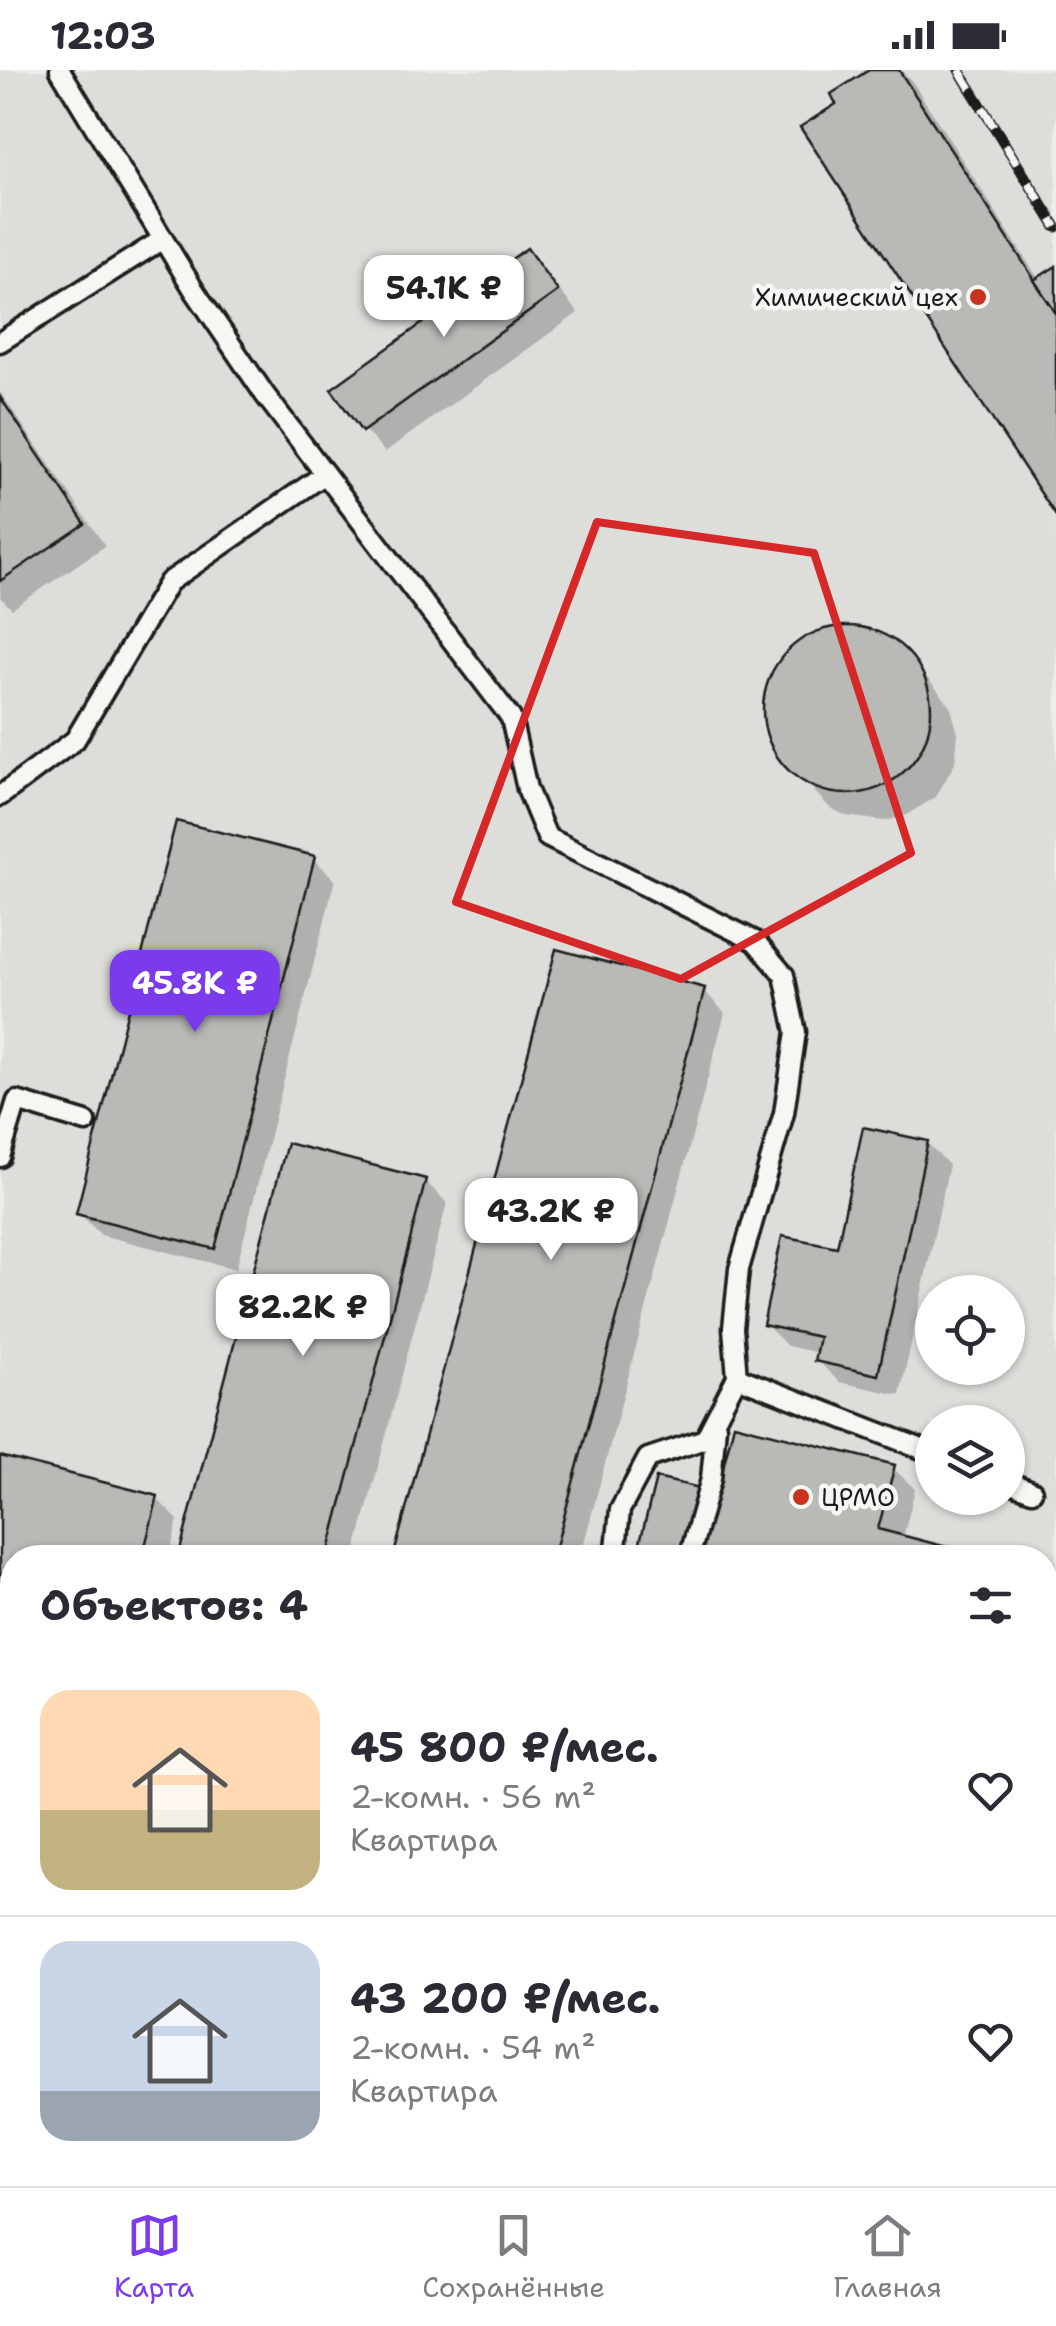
<!DOCTYPE html>
<html lang="ru">
<head>
<meta charset="utf-8">
<style>
	body { margin:0; font-family:"Shantell Sans",sans-serif; background:#f7f7f7; color:#2b2b33; height:100vh; display:flex; flex-direction:column; font-size:38px; white-space:nowrap }
	* { box-sizing:border-box; margin:0 }
	p { font-size:32px; color:#7c7c81 }
	.icon { flex:none; width:55px; height:55px; fill:none; stroke:currentColor; stroke-width:2; stroke-linecap:round; stroke-linejoin:round }
	.map { position:relative; flex:1; overflow:hidden }
	.sheet { position:absolute; left:0px; top:1475px; width:1058px; height:642px; display:flex; flex-direction:column; background:#fff; border-radius:40px 40px 0 0; box-shadow:0 2px 8px #0004 }
	.sheet>* { flex:none }
	.tools { position:absolute; left:915px; top:1205px; display:grid; gap:20px }
	.tools a { display:grid; place-items:center; width:110px; height:110px; border-radius:50%; background:#fff; box-shadow:0 2px 8px #0004; font-size:50px }
	.price { position:absolute; translate:-50% -85px; padding:0 22px; border-radius:20px; background:#fff; color:#222; font-size:32px; line-height:65px; filter:drop-shadow(0 2px 5px #0008) }
	.price::after { content:''; position:absolute; left:50%; top:60px; width:30px; height:22px; margin-left:-15px; background:inherit; clip-path:polygon(0 0,100% 0,50% 100%) }
	.price.selected { background:#7c3aed; color:#fff }
	ul { padding:0; list-style:none }
	li { display:flex; align-items:center; gap:30px; height:250px; padding:0 40px }
	li+li { border-top:2px solid #e1e1e2 }
	li span { display:grid; place-items:center; flex:none; width:280px; height:200px; border-radius:30px; color:#555 }
	li>.icon { margin-inline-start:auto }
	span .icon { width:120px; height:120px; fill:#fffc; stroke-width:1 }
	li b { font-size:42px }
	h2 { display:flex; justify-content:space-between; align-items:center; height:120px; padding:0 40px; font-size:42px }
	.status { display:flex; justify-content:space-between; align-items:center; height:70px; padding:0 50px; background:#fff; direction:ltr }
	.status svg { height:28px; fill:currentColor }
	.dock { display:flex; justify-content:space-around; align-items:center; height:140px; border-top:2px solid #e1e1e2; background:#fff; font-size:28px; color:#7c7c81 }
	.dock a { display:grid; justify-items:center; gap:5px }
	.dock .selected { color:#7c3aed }
	.map>svg:first-child { display:block }
	.built { fill:#ddddda; fill-rule:evenodd }
	.shadow { fill:#0003 }
	.building { fill:#b9b9b6; stroke:#1c1c1c; stroke-width:2.5 }
	.lines { fill:none; stroke-linecap:round; stroke-linejoin:round }
	.service-casing { stroke:#1c1c1c; stroke-width:25 }
	.service { stroke:#f6f6f2; stroke-width:18 }
	.rail-casing { stroke:#1c1c1c; stroke-width:11 }
	.rail { stroke:#f6f6f2; stroke-width:8; stroke-dasharray:22; stroke-linecap:butt }
	.marked { fill:none; stroke:#d62828; stroke-width:8; stroke-linejoin:round }
	.poi-dot { fill:#c8321e; stroke:#f6f6f2; stroke-width:4 }
	.labels { text-anchor:middle; stroke-width:9; stroke-linejoin:round; paint-order:stroke }
	.poi-label { font-size:25px; fill:#1c1c1c; stroke:#f6f6f2; text-anchor:end }
</style>
</head>
<body>
<div class="status"><b>12:03</b><svg viewBox="0 0 49 12"><path d="M0 12V9h3v3zM5 12V6h3v6zM10 12V3h3v9zM15 12V0h3v12zM26 1h20v11H26zM47 4h2v5h-2z"/></svg></div>
<div class="map">
<svg width="1056" height="2116" viewBox="0 0 1056 2116">
	<rect width="100%" height="100%" fill="#edede9"/>
	<filter id="ink" filterUnits="userSpaceOnUse"><feTurbulence type="fractalNoise" baseFrequency=".01" numOctaves="2"/><feDisplacementMap in="SourceGraphic" scale="20" xChannelSelector="R" yChannelSelector="G"/><feConvolveMatrix kernelMatrix="1 2 1 2 8 2 1 2 1" color-interpolation-filters="sRGB"/></filter>
	<g filter="url(#ink)">
		<!-- built -->
		<path class="built" d="M 0,0 L 1056,0 L 1056,2116 L 0,2116 ZM 932,1222 L 1008,1222 L 1008,1298 L 932,1298 ZM 932,1352 L 1008,1352 L 1008,1428 L 932,1428 ZM 12,1488 L 1045,1488 L 1045,2105 L 12,2105 Z"/>
		<!-- shadow -->
		<g class="shadow">
			<polygon points="874,0 901,0 912,11 1039,210 1056,199 1056,441 840,35"/>
			<polygon points="527,181 578,243 385,382 364,360"/>
			<polygon points="0,322 105,476 12,539 0,527"/>
			<polygon points="850,558 879,565 904,581 950,635 958,663 955,693 936,727 903,747 884,751 846,746 829,737 774,678 765,641 773,604 807,569"/>
			<polygon points="313,788 335,810 236,1199 101,1165 79,1143"/>
			<polygon points="704,921 725,943 580,1488 396,1488"/>
			<polygon points="927,1073 949,1095 900,1325 839,1312 817,1290 819,1283 787,1276 765,1254 839,1180"/>
			<polygon points="425,1111 447,1133 354,1488 181,1488"/>
			<polygon points="0,1389 156,1428 178,1450 169,1488 12,1488 12,1522 0,1519"/>
			<polygon points="893,1398 915,1419 903,1468 979,1488 639,1488 698,1421 715,1437"/>
			<polygon points="1045,1510 1056,1521 1045,1582"/>
			<polygon points="12,1604 12,1744 0,1741 0,1608 11,1611"/>
			<polygon points="0,2066 12,2069 12,2105 138,2105 153,2116 0,2116"/>
			<polygon points="344,2105 415,2105 412,2116 385,2116"/>
			<polygon points="541,2105 909,2105 906,2116 539,2116"/>
		</g>
		<!-- building -->
		<g class="building">
			<polygon points="869,0 899,0 1056,243 1056,446 800,57 836,34 831,24"/>
			<polygon points="527,178 558,221 362,362 331,319"/>
			<polygon points="1056,196 1056,243 1034,210"/>
			<polygon points="0,327 85,454 0,511"/>
			<circle cx="847" cy="640" r="84"/>
			<polygon points="176,751 315,786 215,1179 76,1144"/>
			<polygon points="556,879 705,918 553,1488 393,1488"/>
			<polygon points="863,1057 928,1071 878,1305 814,1291 819,1267 763,1255 782,1166 837,1177"/>
			<polygon points="287,1073 426,1109 327,1488 178,1488"/>
			<polygon points="734,1354 895,1395 878,1459 989,1488 700,1488"/>
			<polygon points="0,1386 158,1426 142,1488 12,1488 12,1507 0,1504"/>
			<polygon points="656,1408 700,1418 682,1488 636,1488"/>
			<polygon points="12,1594 12,1729 0,1726 0,1605 9,1608"/>
			<polygon points="0,2063 12,2066 12,2105 144,2105 141,2116 0,2116"/>
			<polygon points="539,2105 882,2105 879,2116 536,2116"/>
		</g>
		<g class="lines">
			<!-- service casing -->
			<g class="service-casing">
				<g id="service">
					<polyline points="60,0 194,220 265,325 511,648 527,719 547,767 755,871 784,905 796,962 784,1043 739,1199 733,1258 737,1307 705,1369 648,1388 620,1440 615,1488"/>
					<polyline points="0,272 163,169"/>
					<polyline points="0,726 75,670 169,512 325,404"/>
					<polyline points="0,1087 17,1031 86,1052"/>
					<polyline points="737,1307 932,1383"/>
					<polyline points="1008,1412 1032,1421"/>
					<polyline points="689,1488 711,1409 716,1356"/>
					<polyline points="520,2111 522,2105"/>
				</g>
			</g>
			<!-- service -->
			<use href="#service" class="service"/>
			<!-- rail casing -->
			<g class="rail-casing">
				<polyline id="rail" points="959,0 1056,157"/>
			</g>
			<!-- rail -->
			<use href="#rail" class="rail"/>
		</g>
	</g>
	<!-- marked area -->
	<path class="marked" d="M 597,452 L 814,483 L 911,783 L 681,909 L 456,832 Z"/>
	<!-- markers -->
	<g class="poi-dot">
		<circle cx="978" cy="227" r="10"/>
		<circle cx="801" cy="1427" r="10"/>
	</g>
	<g class="labels">
		<!-- poi labels -->
		<g class="poi-label">
			<text x="958" y="236">Химический цех</text>
			<text x="821" y="1436" text-anchor="start">ЦРМО</text>
		</g>
	</g>
</svg>
<div class="tools">
<a><svg class="icon" aria-label="locate" viewBox="0 0 24 24"><circle cx="12" cy="12" r="6"/><path d="M12 2v4M12 18v4M2 12h4M18 12h4"/></svg></a>
<a><svg class="icon" aria-label="layers" viewBox="0 0 24 24"><path d="M12 4l9 5-9 5-9-5zM3 14l9 5 9-5"/></svg></a>
</div>
<b class="price" style="left:444px;top:270px">54.1K ₽</b>
<b class="price selected" style="left:195px;top:965px">45.8K ₽</b>
<b class="price" style="left:551px;top:1193px">43.2K ₽</b>
<b class="price" style="left:303px;top:1289px">82.2K ₽</b>
<section class="sheet">
<h2>Объектов: 4<svg class="icon" aria-label="filters" viewBox="0 0 24 24"><path d="M4 7h16M4 17h16"/><circle cx="9" cy="7" r="2"/><circle cx="15" cy="17" r="2"/></svg></h2>
<ul>
<li><span style="background:linear-gradient(#ffd9b3 60%,#c2b280 0)"><svg class="icon" aria-label="home" viewBox="0 0 24 24"><path d="M3 11l9-7 9 7M6 9v11h12V9"/></svg></span><div><b>45 800 ₽/мес.</b><p>2-комн. · 56 m²</p><p>Квартира</p></div><svg class="icon" aria-label="heart" viewBox="0 0 24 24"><path d="M12 20l-8-8c-3-5 5-10 8-4 3-6 11-1 8 4z"/></svg></li>
<li><span style="background:linear-gradient(#c9d6e8 75%,#9aa5b1 0)"><svg class="icon" aria-label="home" viewBox="0 0 24 24"><path d="M3 11l9-7 9 7M6 9v11h12V9"/></svg></span><div><b>43 200 ₽/мес.</b><p>2-комн. · 54 m²</p><p>Квартира</p></div><svg class="icon" aria-label="heart" viewBox="0 0 24 24"><path d="M12 20l-8-8c-3-5 5-10 8-4 3-6 11-1 8 4z"/></svg></li>
</ul>
</section>
</div>
<nav class="dock">
<a class="selected"><svg class="icon" aria-label="map" viewBox="0 0 24 24"><path d="M3 6l6-2 6 2 6-2v14l-6 2-6-2-6 2zM9 4v14M15 6v14"/></svg>Карта</a>
<a><svg class="icon" aria-label="saved" viewBox="0 0 24 24"><path d="M7 4h10v16l-5-4-5 4z"/></svg>Сохранённые</a>
<a><svg class="icon" aria-label="home" viewBox="0 0 24 24"><path d="M3 11l9-7 9 7M6 9v11h12V9"/></svg>Главная</a>
</nav>
</body>
</html>
